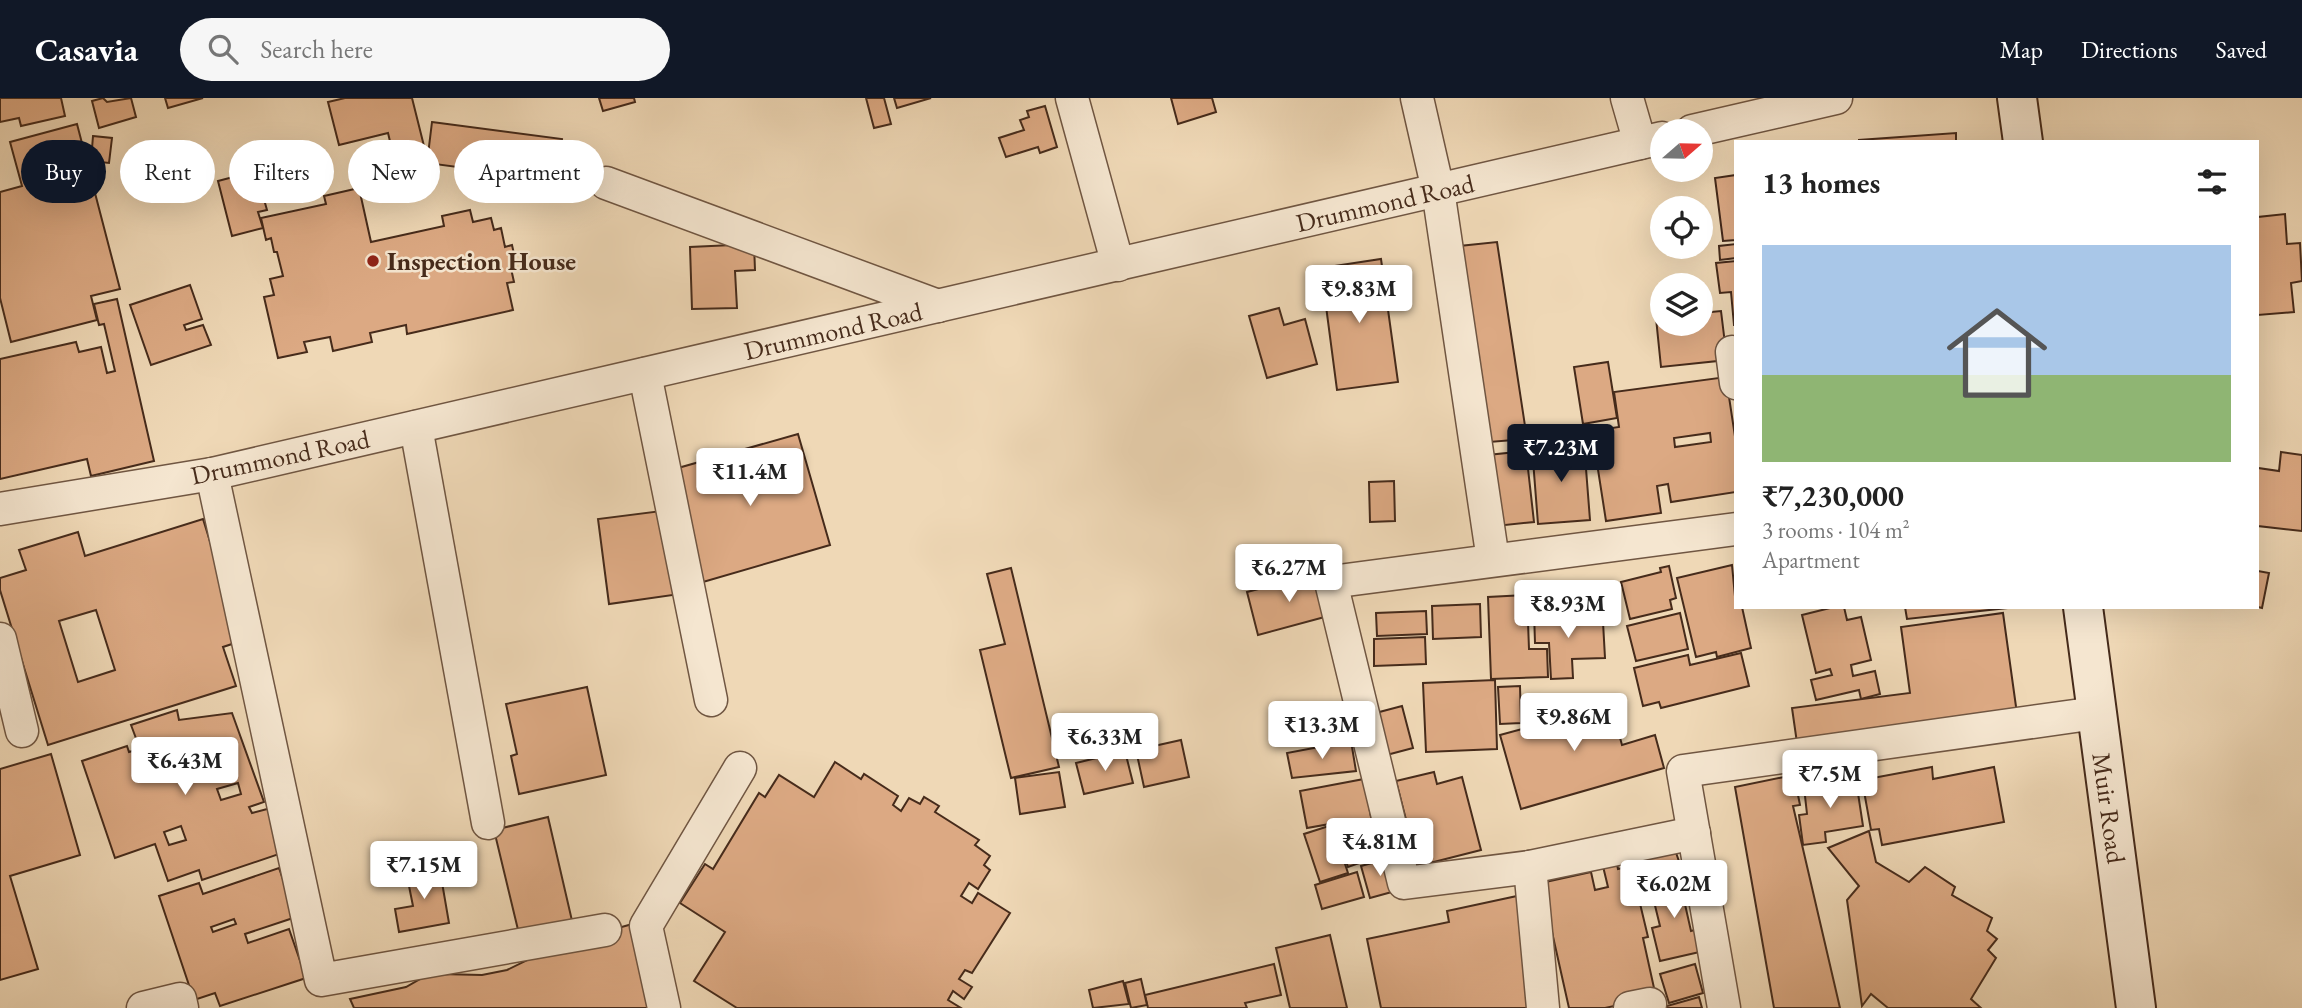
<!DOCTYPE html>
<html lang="en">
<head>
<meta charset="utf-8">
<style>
	body { margin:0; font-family:"EB Garamond",serif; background:#f6f6f6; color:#222; height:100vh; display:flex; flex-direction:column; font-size:26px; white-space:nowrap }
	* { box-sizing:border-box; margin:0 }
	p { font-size:23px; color:#767676 }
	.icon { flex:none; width:38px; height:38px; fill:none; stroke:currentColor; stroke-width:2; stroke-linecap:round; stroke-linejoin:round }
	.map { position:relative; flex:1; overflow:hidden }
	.panel { position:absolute; left:1734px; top:42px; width:525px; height:469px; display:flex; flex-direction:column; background:#fff; border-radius:0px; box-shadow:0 7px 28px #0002 }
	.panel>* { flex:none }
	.banner { position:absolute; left:21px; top:42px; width:665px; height:63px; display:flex; gap:14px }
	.needle { width:46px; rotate:70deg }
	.fabs { position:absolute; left:1650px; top:21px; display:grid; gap:14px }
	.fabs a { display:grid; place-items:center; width:63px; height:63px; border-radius:50%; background:#fff; box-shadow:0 7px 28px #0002; font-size:35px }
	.price { position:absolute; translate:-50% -60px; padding:0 16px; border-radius:7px; background:#fff; color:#222; font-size:23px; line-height:46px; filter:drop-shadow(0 2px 4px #0008) }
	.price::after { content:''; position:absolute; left:50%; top:42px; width:21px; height:16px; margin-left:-10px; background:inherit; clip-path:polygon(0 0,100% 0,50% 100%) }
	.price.current { background:#111827; color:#fff }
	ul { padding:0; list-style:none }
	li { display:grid; align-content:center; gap:14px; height:371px; padding:0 28px }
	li+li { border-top:2px solid #e0e0e0 }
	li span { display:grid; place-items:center; height:217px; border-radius:0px; color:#555 }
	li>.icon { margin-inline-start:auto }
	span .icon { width:126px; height:126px; fill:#fffc; stroke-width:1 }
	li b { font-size:30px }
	h2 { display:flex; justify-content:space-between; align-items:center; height:84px; padding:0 28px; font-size:30px }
	.tag { padding:0 24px; border-radius:32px; background:#fff; box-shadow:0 7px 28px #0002; font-size:24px; line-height:63px }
	.tag.current { background:#111827; color:#fff }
	header { display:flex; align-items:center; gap:42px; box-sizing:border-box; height:98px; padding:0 35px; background:#111827; color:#fff }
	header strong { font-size:33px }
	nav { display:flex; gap:38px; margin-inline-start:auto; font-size:24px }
	.search { width:490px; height:63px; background:#f6f6f6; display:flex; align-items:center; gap:18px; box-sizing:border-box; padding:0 24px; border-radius:38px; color:#767676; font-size:26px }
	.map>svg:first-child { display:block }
	.building { fill:#dca983; stroke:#462b1b; stroke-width:2; fill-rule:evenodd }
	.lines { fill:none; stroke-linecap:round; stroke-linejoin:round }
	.minor-casing { stroke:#705642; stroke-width:35 }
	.secondary-casing { stroke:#462b1b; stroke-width:42 }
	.minor { stroke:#f5e6d0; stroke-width:32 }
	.secondary { stroke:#f5e6d0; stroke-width:38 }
	.poi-dot { fill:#8f2418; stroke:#f5e6d0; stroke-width:2.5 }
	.labels { text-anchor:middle; stroke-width:5; stroke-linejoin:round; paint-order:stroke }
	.street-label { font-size:26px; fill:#462b1b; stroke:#f5e6d0 }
	.poi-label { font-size:26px; font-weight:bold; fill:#462b1b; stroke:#f5e6d0; text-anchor:start }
</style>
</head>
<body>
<header>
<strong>Casavia</strong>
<div class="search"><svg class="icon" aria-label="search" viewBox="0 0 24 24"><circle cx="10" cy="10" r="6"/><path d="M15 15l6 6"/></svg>Search here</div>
<nav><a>Map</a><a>Directions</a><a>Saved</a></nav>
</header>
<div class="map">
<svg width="2302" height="910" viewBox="0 0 2302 910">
	<rect width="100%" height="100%" fill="#efd8b6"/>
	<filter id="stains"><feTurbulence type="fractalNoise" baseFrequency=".00286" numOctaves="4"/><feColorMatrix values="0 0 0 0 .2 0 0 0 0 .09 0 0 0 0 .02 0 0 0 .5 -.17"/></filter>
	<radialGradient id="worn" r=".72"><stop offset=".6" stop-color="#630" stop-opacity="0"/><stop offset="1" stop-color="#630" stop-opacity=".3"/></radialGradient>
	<!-- building -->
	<g class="building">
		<polygon points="0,0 61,0 65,18 21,28 19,20 0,24"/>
		<polygon points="103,0 107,4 131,0 136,19 99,30 92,3"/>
		<polygon points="165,0 203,0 168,10"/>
		<polygon points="345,0 412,0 426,56 395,64 388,35 339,47 328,4"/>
		<polygon points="599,0 634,0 635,4 603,13"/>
		<polygon points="866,0 884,0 891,26 874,30"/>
		<polygon points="894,0 931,0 897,10"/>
		<polygon points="1171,0 1212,0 1216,14 1178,26"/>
		<polygon points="1045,8 1057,49 1040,55 1038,49 1006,59 999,40 1024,32 1020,22 1029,19 1027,13"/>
		<polygon points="432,24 562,41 560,59 573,61 571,84 427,65"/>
		<polygon points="77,26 120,191 91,198 97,222 11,244 0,200 0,94 22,88 10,44"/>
		<polygon points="1956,35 1956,44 1859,44 1859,42"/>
		<polygon points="93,38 112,40 109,65 91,63"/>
		<polygon points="256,73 267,112 258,114 263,130 232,138 218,83"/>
		<polygon points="1736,77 1736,142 1723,143 1715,80"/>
		<polygon points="359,90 371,144 444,128 442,118 470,112 473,124 491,120 494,132 501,130 505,149 512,147 516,165 510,166 514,184 507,185 513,212 407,236 406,227 370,235 372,244 333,253 330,239 304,244 307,254 278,260 264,199 274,197 270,181 283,178 277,154 274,154 271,140 266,142 261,120 326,106 324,98"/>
		<polygon points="2285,116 2287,146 2300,145 2302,183 2291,185 2294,214 2258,217 2258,119"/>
		<polygon points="1497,144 1527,341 1477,345 1450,149"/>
		<polygon points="754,146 755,172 735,173 737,210 692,211 690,149"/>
		<polygon points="1736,146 1736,160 1720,162 1719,148"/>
		<polygon points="1381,161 1398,284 1337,292 1321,170"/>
		<polygon points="1736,163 1736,227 1734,227 1731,194 1720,195 1716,165"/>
		<polygon points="190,187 202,221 184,227 186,232 203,227 211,247 151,267 130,207"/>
		<polygon points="117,201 154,363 91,378 87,361 0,381 0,261 76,244 79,254 101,249 107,275 115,273 104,226 99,227 94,206"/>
		<polygon points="1279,210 1284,227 1305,221 1317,266 1267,280 1249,218"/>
		<polygon points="1721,213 1727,262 1661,269 1656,220 1662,220 1662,226 1701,226 1701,215"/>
		<polygon points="1608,264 1617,320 1583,326 1574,269"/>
		<path d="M 1726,279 L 1736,345 L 1736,394 L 1671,404 L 1668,386 L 1657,388 L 1661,415 L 1606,423 L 1592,333 L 1619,329 L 1614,294 ZM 1710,335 L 1711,344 L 1675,349 L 1674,340 Z"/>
		<polygon points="798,336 830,447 703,484 671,372"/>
		<polygon points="1584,345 1590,422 1538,426 1532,349"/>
		<polygon points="1526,353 1534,424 1496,428 1488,357"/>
		<polygon points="2281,354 2302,357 2302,433 2258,428 2258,370 2279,373"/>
		<polygon points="1394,383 1395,423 1370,424 1369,384"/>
		<polygon points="669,412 680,496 609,506 598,421"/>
		<path d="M 203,421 L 241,543 L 223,549 L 236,588 L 48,647 L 0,492 L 0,480 L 26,472 L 19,452 L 78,434 L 85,458 ZM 96,512 L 115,572 L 78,584 L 59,523 Z"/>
		<polygon points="1732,467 1736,509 1742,509 1751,550 1717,559 1716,554 1696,559 1677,480"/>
		<polygon points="1669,468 1676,500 1670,502 1672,511 1630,521 1621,484 1661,474 1660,470"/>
		<polygon points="1011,470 1059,669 1011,680 980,552 1005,546 987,476"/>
		<polygon points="2258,473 2269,475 2262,510 2258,509"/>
		<polygon points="1320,475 1332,517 1258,537 1247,494"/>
		<polygon points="1527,497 1529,551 1547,551 1548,579 1491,581 1488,499"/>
		<polygon points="1577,500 1578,510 1549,511 1549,501"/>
		<polygon points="1480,506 1481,539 1433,541 1432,508"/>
		<polygon points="1834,509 1844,509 1847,522 1861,519 1871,562 1851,567 1853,578 1875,573 1880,596 1861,601 1859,592 1816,602 1811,582 1832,577 1830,571 1816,575 1802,517"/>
		<polygon points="1905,509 2007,509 2007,510 1907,521"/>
		<polygon points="1577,512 1577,525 1603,524 1605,560 1572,561 1573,580 1551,581 1549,545 1535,545 1534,514"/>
		<polygon points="1426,513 1427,536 1377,538 1376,515"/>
		<polygon points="1680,515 1688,551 1636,563 1627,528"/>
		<polygon points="2003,515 2018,623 1798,652 1792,610 1910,595 1901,529"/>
		<polygon points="1425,539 1426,566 1374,568 1374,541"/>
		<polygon points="1741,555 1749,588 1661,610 1659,604 1643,608 1634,570 1688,557 1690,567"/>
		<polygon points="1495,582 1497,651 1426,654 1423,585"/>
		<polygon points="1520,588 1521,625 1500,626 1498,589"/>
		<polygon points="587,589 606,677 519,696 511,658 517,656 506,606"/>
		<polygon points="1590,601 1592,608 1610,603 1622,647 1655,637 1664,670 1521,711 1500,637 1526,630 1523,620"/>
		<polygon points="1402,608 1413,650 1379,659 1368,617"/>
		<path d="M 177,612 L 179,622 L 232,615 L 264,704 L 249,709 L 252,715 L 271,710 L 288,753 L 202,782 L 199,772 L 168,783 L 155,746 L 115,760 L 82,663 L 127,648 L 129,654 L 140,651 L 131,627 ZM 238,685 L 241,696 L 221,702 L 217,691 ZM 181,728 L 186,742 L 169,747 L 164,734 Z"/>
		<polygon points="1181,642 1189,679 1144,689 1136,652"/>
		<polygon points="1351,643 1356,673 1292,680 1287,655"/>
		<polygon points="1125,653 1133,685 1084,696 1076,665"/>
		<polygon points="51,656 80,757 10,778 38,871 0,882 0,671"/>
		<polygon points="835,664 861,681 864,676 898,698 893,707 901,713 909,700 920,706 924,699 939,708 935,714 979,742 975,747 990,758 984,767 990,772 978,791 969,785 961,798 972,805 978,795 1010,815 972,875 965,872 959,881 972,889 964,901 953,893 948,902 961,910 737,910 694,883 725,834 680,805 705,766 713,771 759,695 765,699 779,677 814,699"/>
		<polygon points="1932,669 1933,681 1994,669 2004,724 1882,747 1879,731 1871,732 1862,682"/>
		<polygon points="1059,674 1065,709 1020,716 1015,680"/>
		<polygon points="1434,674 1437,686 1462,679 1481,752 1418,768 1396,683"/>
		<polygon points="1794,677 1800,707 1793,708 1840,910 1774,910 1735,689"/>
		<polygon points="1364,681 1374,735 1344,740 1341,724 1307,730 1300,693"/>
		<polygon points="1856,682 1863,728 1825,734 1826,744 1803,747 1799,717 1807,716 1804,689"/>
		<polygon points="548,719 573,827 520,840 494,732"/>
		<polygon points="1332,727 1348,775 1320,784 1304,736"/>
		<polygon points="1869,733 1876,764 1909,784 1925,769 1955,789 1952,797 1992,820 1987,833 1997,841 1988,852 1996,860 1971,901 1981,910 1888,910 1871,896 1862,908 1847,802 1859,788 1828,750"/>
		<polygon points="1382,736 1388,755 1348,769 1341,749"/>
		<polygon points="1673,746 1683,775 1648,787 1638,757"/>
		<polygon points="1615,758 1618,771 1631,768 1648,839 1643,840 1656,899 1605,910 1569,910 1541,785 1591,774 1595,792 1608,789 1601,760"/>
		<polygon points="1390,760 1399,792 1370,800 1361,768"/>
		<polygon points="439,767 449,825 399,834 395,811 413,808 406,773"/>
		<path d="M 279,770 L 296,819 L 245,836 L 248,845 L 289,831 L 306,880 L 220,908 L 215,895 L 194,902 L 159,798 L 199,785 L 203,796 ZM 234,821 L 236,826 L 213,834 L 211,829 Z"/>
		<polygon points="1357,774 1364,799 1322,811 1315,787"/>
		<polygon points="1688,779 1693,800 1684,802 1691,833 1698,831 1704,853 1660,863 1652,830 1660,828 1650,787"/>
		<polygon points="1517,798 1540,910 1381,910 1367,841 1449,824 1447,813"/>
		<polygon points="636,825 655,910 354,910 350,901 406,889 422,880 439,876 482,877 507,872 560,846"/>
		<polygon points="1330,837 1347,910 1290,910 1276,850"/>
		<polygon points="1274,866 1281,897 1245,905 1247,910 1148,910 1145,897"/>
		<polygon points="1695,866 1703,895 1669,905 1660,876"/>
		<polygon points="1141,881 1147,907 1131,910 1125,885"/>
		<polygon points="1123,883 1129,906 1093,910 1089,892"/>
		<polygon points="1699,899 1702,910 1660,910"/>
	</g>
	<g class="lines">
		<!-- minor casing -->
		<g class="minor-casing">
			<g id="minor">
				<polyline points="1072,0 1118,167"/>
				<polyline points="1417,0 1438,92 1493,462"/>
				<polyline points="1627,0 1640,45"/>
				<polyline points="1692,33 1836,0"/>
				<polyline points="606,85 938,208"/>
				<polyline points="1732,254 1736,285"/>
				<polyline points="645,276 711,602"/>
				<polyline points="416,329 488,725"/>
				<polyline points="212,376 321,882 605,832"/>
				<polyline points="0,411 212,376 1662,40"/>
				<polyline points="0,541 22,633"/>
				<polyline points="1694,735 1530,769 1404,785 1331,484 1736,431"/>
				<polyline points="1530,769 1543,910"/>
				<polyline points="143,910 180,901 182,910"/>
				<polyline points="664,910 646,828 740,670"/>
				<polyline points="1630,910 1650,906"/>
				<polyline points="1724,910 1683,673 2096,615"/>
			</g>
		</g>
		<!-- secondary casing -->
		<g class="secondary-casing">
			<g id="secondary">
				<polyline points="2017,0 2023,44"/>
				<polyline points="2083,509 2136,910"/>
			</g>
		</g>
		<!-- minor -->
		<use href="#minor" class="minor"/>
		<!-- secondary -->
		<use href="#secondary" class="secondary"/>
	</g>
	<!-- markers -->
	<circle class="poi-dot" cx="373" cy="163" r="7"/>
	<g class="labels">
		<!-- street labels -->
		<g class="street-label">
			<text transform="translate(1385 105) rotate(-13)" y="9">Drummond Road</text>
			<text transform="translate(833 233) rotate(-13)" y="9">Drummond Road</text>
			<text transform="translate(280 359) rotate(-12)" y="9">Drummond Road</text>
			<text transform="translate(2109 710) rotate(82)" y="9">Muir Road</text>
		</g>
		<!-- poi labels -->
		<g class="poi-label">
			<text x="387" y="172">Inspection House</text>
		</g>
	</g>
	<rect width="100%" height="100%" filter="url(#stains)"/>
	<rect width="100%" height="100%" fill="url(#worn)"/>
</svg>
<div class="fabs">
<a><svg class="needle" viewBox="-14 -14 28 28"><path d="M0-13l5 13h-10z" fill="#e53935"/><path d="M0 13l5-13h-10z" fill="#767676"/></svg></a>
<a><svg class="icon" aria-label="locate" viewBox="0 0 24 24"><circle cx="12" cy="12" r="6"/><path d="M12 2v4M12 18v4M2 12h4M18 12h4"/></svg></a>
<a><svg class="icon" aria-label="layers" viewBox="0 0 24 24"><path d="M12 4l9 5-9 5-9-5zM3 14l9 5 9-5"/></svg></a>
</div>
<b class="price" style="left:1359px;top:227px">₹9.83M</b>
<b class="price current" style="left:1561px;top:386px">₹7.23M</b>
<b class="price" style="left:750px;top:410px">₹11.4M</b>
<b class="price" style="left:1289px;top:506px">₹6.27M</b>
<b class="price" style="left:1568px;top:542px">₹8.93M</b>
<b class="price" style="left:1574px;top:655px">₹9.86M</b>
<b class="price" style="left:1322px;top:663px">₹13.3M</b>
<b class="price" style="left:1105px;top:675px">₹6.33M</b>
<b class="price" style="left:185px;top:699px">₹6.43M</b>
<b class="price" style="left:1830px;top:712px">₹7.5M</b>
<b class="price" style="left:1380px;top:780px">₹4.81M</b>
<b class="price" style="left:424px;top:803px">₹7.15M</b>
<b class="price" style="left:1674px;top:822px">₹6.02M</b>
<div class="banner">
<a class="tag current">Buy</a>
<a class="tag">Rent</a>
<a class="tag">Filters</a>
<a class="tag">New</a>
<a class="tag">Apartment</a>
</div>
<section class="panel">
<h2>13 homes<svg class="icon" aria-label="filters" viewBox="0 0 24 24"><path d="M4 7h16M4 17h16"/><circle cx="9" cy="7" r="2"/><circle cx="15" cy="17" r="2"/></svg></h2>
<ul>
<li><span style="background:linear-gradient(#a9c7e8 60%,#8fb573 0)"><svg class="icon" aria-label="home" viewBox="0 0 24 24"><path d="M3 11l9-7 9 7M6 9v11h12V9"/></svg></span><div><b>₹7,230,000</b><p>3 rooms · 104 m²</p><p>Apartment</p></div></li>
</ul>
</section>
</div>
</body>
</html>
